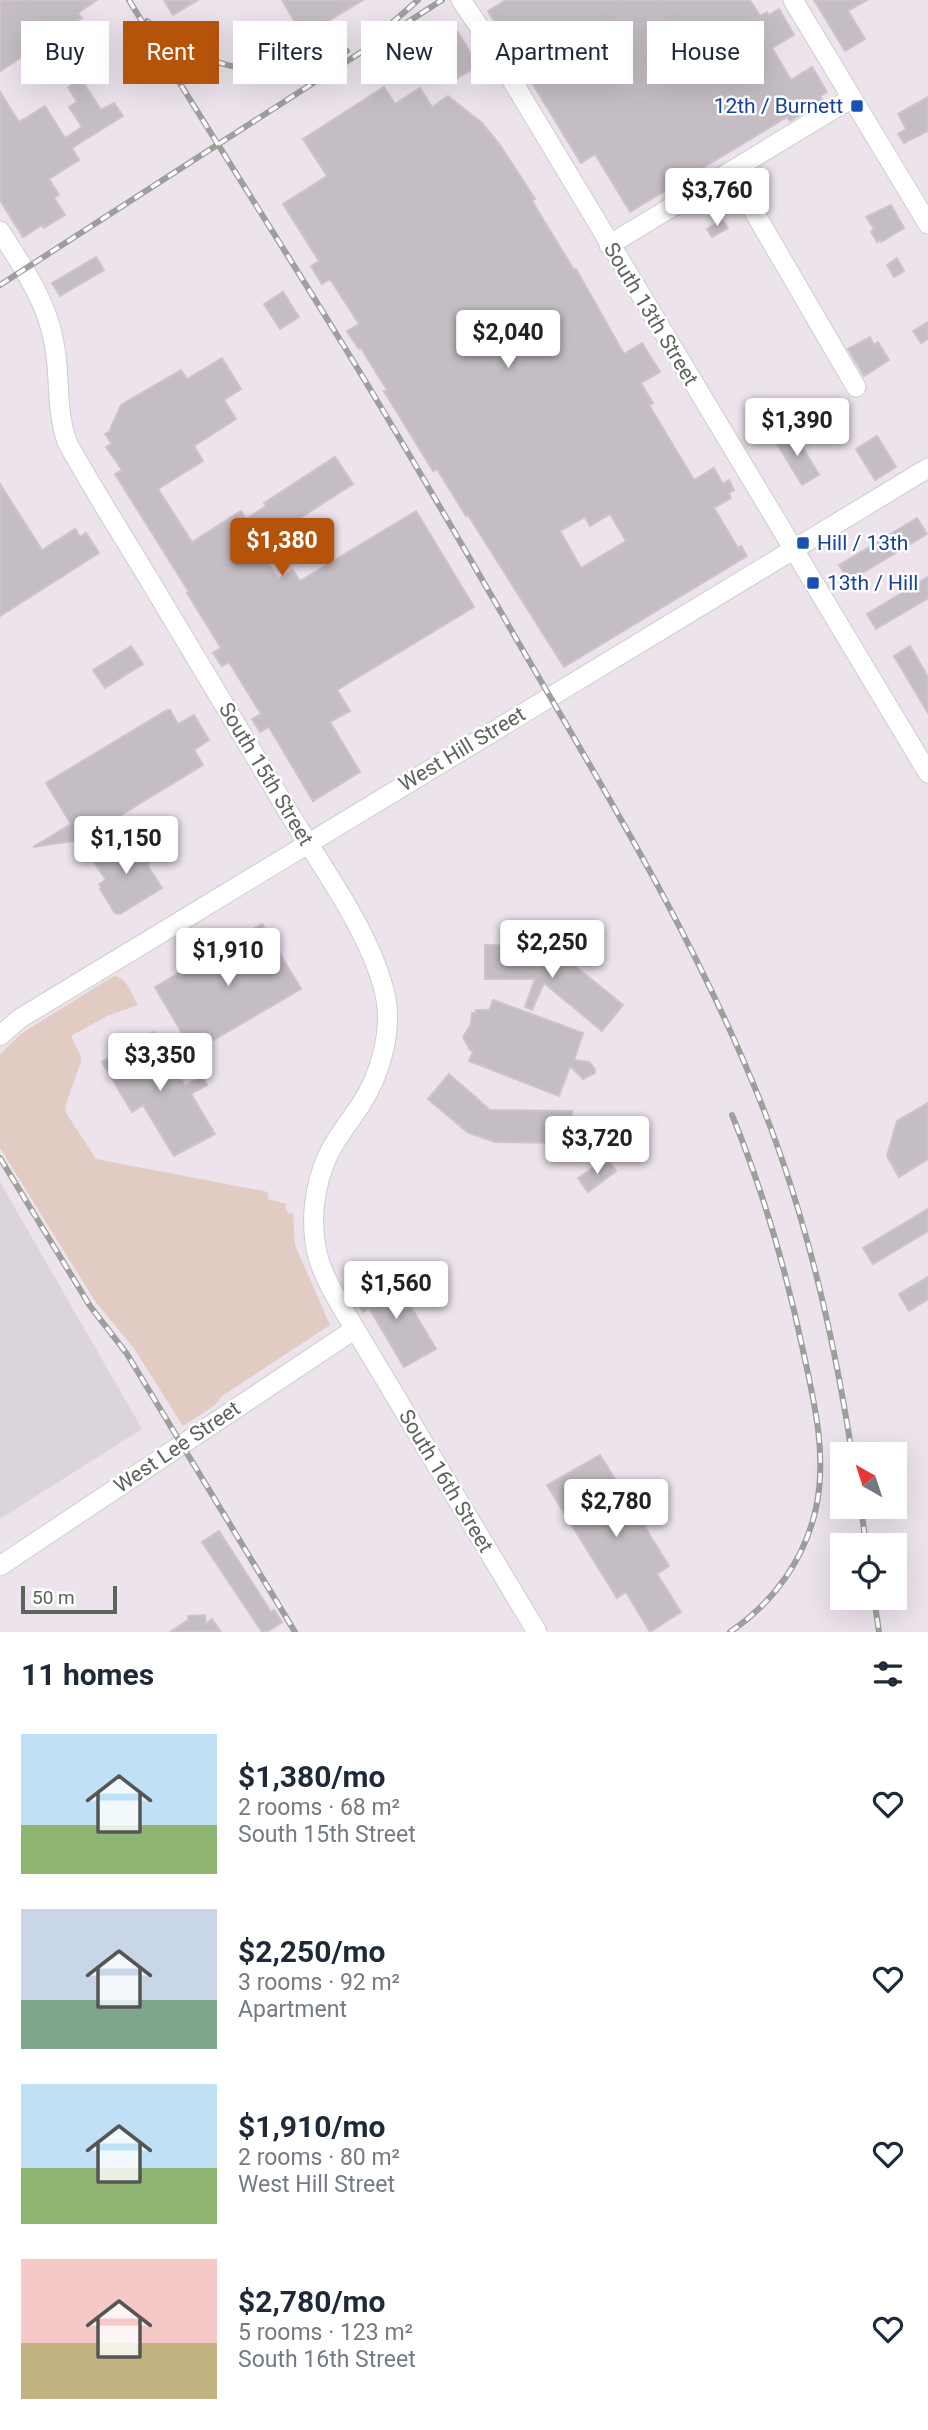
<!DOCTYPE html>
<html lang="en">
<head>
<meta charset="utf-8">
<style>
	body { margin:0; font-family:Roboto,sans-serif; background:#f2f2f3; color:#1f2937; height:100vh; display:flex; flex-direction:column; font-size:26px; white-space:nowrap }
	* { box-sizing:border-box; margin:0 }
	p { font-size:23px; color:#747a83 }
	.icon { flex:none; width:38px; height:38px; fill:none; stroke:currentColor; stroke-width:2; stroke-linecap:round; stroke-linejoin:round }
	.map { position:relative; height:1632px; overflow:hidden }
	.side { display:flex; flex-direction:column; background:#fff; flex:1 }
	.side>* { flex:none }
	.guide { position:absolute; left:21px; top:21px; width:887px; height:63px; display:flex; gap:14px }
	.needle { width:46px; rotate:321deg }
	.fabs { position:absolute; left:830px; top:1442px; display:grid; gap:14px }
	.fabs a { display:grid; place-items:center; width:77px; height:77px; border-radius:0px; background:#fff; box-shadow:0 7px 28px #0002; font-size:35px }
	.scale { position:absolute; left:21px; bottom:18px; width:96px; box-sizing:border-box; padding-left:7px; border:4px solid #5d625b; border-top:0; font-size:19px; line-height:24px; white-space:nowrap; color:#5d625b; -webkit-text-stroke:5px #fff; paint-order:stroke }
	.price { position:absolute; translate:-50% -60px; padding:0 16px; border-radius:7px; background:#fff; color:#222; font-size:23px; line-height:46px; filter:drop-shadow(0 2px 4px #0008) }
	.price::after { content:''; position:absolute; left:50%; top:42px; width:21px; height:16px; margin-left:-10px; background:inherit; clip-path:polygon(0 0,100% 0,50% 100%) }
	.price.selected { background:#b45309; color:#fff }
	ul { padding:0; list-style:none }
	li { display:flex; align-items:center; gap:21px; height:175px; padding:0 21px }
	li span { display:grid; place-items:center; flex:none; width:196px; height:140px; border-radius:0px; color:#555 }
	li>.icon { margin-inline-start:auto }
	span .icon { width:84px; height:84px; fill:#fffc; stroke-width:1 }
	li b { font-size:30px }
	h2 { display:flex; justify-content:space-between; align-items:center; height:84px; padding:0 21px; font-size:30px }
	.pill { padding:0 24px; border-radius:0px; background:#fff; box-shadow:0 7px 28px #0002; font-size:24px; line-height:63px }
	.pill.selected { background:#b45309; color:#fff }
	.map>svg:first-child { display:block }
	.industrial { fill:#dbd5db }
	.green { fill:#e1cbc3 }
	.building { fill:#c4bec4; stroke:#cfc2d0; stroke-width:2; fill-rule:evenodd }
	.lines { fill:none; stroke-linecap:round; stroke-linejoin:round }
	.minor-casing { stroke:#cacfca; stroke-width:21 }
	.minor { stroke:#fff; stroke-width:19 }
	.rail-casing { stroke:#9d9f9c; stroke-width:6 }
	.rail { stroke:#fff; stroke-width:3.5; stroke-dasharray:10; stroke-linecap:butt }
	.transit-dot { fill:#1a4fb4; stroke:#fff; stroke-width:2.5 }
	.labels { text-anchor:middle; stroke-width:5; stroke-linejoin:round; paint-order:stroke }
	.transit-label { font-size:21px; fill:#164399; stroke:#fff; text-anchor:start }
	.street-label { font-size:21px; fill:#5d625b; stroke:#fff }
</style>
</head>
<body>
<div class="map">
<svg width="928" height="1632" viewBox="0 0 928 1632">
	<rect width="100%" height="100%" fill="#ece3ec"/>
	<!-- industrial -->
	<polygon class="industrial" points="0,1182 142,1429 0,1519"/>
	<!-- green -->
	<path class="green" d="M 114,976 C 127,977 132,995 138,1005 L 107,1016 L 71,1036 L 81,1057 L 81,1061 L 65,1107 L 66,1113 L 96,1159 L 268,1192 L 268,1199 L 287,1204 L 285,1207 L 289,1214 L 293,1213 L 295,1245 L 330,1325 L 222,1396 L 215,1405 L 183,1426 L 133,1347 L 95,1301 L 0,1148 L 0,1054 L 22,1033 Z"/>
	<!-- building -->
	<g class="building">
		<polygon points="0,0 97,0 78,13 82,18 0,71"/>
		<polygon points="164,0 198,0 173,15"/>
		<polygon points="282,0 363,0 303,36"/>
		<polygon points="506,0 750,0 760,16 767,12 769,15 779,9 794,35 772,48 791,80 812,67 827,92 820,96 823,101 790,121 787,117 630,212 595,154 581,163 488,11"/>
		<polygon points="814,0 867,0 848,11 865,39 845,51"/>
		<polygon points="458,32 478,66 454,80 435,48 409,65 401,53 427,36 434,46"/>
		<polygon points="81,79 101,110 114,103 123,116 72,148 79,160 49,179 59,195 54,198 65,215 44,228 42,225 23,237 0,200 0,92 19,122 45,106 65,138 82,127 69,107 77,102 68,87"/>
		<path d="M 384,87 L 395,104 L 420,88 L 432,107 L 448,96 L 482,123 L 500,145 L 535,199 L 532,201 L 574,270 L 576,269 L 624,354 L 642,343 L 660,372 L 641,383 L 653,403 L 649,405 L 694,480 L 714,468 L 723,484 L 729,480 L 734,490 L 729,493 L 731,498 L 714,508 L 738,548 L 741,546 L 747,556 L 564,667 L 468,515 L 466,516 L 437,469 L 433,471 L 384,391 L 387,390 L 361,348 L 359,349 L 347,331 L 359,324 L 330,279 L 322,284 L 311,266 L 319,261 L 283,204 L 327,176 L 303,139 ZM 610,514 L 626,541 L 581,568 L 560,531 L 585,517 L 590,526 Z"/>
		<polygon points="928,97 928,131 904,143 898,134 906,129 898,114"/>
		<polygon points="891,205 904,228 881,242 880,240 877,242 871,232 874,229 866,217"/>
		<polygon points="722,220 728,228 712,237 707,229"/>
		<polygon points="96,257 104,270 60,296 52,283"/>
		<polygon points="897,258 904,271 894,277 887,265"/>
		<polygon points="283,292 299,317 280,329 264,304"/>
		<polygon points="928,322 928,339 921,343 913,331"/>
		<polygon points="870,337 874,345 878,342 889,360 864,376 848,349"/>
		<polygon points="222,358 241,389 224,400 236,419 194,446 203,461 158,489 192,542 241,511 246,519 266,506 264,503 335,457 353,484 280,531 288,545 266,559 278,579 293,570 300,581 416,511 474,607 337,690 350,711 330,722 360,772 313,801 269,727 260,732 252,719 261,714 229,662 222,666 213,653 221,648 187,593 189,592 115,474 122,470 106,447 112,444 105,434 109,432 121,405 181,370 187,379"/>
		<polygon points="793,431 819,475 802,485 776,442"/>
		<polygon points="877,436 896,467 875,480 856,449"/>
		<polygon points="0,484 42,550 75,529 80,537 86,533 99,553 0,616"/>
		<polygon points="917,518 927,534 849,581 839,565"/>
		<polygon points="928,577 928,598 876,629 867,614"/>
		<polygon points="131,646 143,664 105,688 93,670"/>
		<polygon points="910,646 928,677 928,713 894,656"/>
		<polygon points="167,710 170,710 178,724 194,715 209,740 194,750 203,765 80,840 33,847 71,824 46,783"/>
		<polygon points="128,836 142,858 152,852 148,866 162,888 120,914 115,913 100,889 102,888 99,884 106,880 92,859"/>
		<polygon points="262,924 301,989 193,1052 155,987"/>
		<polygon points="485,945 538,946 564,957 623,1005 602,1031 544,983 532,1010 525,1007 535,979 485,979"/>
		<polygon points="493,1000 583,1033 574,1060 589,1062 595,1069 595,1073 583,1079 570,1066 559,1096 469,1061 473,1052 470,1050 463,1037 471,1024 472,1013 476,1013 476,1010 489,1010"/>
		<polygon points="153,1032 185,1086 202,1076 207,1085 191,1094 215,1134 174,1156 143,1105 132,1112 102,1062"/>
		<polygon points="449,1074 490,1110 572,1111 571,1143 495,1142 467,1132 428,1099"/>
		<polygon points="928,1103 928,1159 899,1177 887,1156 897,1121"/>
		<polygon points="609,1161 616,1171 588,1192 578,1178 598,1165 600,1167"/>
		<polygon points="928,1209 928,1231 873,1264 863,1248"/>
		<polygon points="383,1277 394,1294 401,1290 436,1349 404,1367 369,1308 363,1312 353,1297"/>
		<polygon points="928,1277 928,1299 909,1311 899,1294"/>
		<polygon points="600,1455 669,1566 657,1574 681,1612 650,1632 626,1592 617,1598 547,1485"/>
		<polygon points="219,1531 271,1612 274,1610 282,1622 267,1632 262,1632 202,1542"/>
		<polygon points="205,1615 206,1624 212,1619 221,1632 170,1632 188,1620 188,1616"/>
	</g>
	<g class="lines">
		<!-- minor casing -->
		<g class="minor-casing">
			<g id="minor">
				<polyline points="461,0 486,37 928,773"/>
				<polyline points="793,0 928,224"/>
				<polyline points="731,172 856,387"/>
				<path d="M 0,231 C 22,266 47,301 54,343 C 61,377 55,411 68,444 C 93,489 121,533 147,576 C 194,655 242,734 289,813 C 321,865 369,931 384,990 C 394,1028 381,1074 360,1106 C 349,1122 337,1137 328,1155 C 314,1186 310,1221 317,1253 C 324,1281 341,1305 355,1329 L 537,1632"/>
				<polyline points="609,245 852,98"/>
				<polyline points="0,1036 19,1019 928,468"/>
				<polyline points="0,1566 355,1329"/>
			</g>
		</g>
		<!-- minor -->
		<use href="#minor" class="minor"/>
		<!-- rail casing -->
		<g class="rail-casing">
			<g id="rail">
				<path d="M 129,0 C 197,113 268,223 337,335 C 401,438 461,543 521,647 C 609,798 701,949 765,1113 C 808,1223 834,1337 852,1454"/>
				<path d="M 147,21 C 202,70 279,88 347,51"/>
				<polyline points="392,23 418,0"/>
				<polyline points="0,285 442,0"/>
				<polyline points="0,1158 90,1306 127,1354 295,1632"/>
				<polyline points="861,1507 866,1545"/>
				<polyline points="874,1598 879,1632"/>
				<path d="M 730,1632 C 773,1603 805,1559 816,1508 C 827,1457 815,1405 804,1355 C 787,1274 764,1193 732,1115"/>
			</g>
		</g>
		<!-- rail -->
		<use href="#rail" class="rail"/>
	</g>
	<!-- markers -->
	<g class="transit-dot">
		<rect x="850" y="99" width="14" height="14" rx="3.5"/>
		<rect x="796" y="536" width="14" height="14" rx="3.5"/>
		<rect x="806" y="576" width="14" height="14" rx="3.5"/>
	</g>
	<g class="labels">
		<!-- transit labels -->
		<g class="transit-label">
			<text x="843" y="113" text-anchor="end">12th / Burnett</text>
			<text x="817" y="550">Hill / 13th</text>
			<text x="827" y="590">13th / Hill</text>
		</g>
		<!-- street labels -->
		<g class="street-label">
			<text transform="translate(651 314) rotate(59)" y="7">South 13th Street</text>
			<text transform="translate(462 749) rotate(-31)" y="7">West Hill Street</text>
			<text transform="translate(266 774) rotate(59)" y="7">South 15th Street</text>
			<text transform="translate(177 1447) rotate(-34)" y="7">West Lee Street</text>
			<text transform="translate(446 1481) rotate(59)" y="7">South 16th Street</text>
		</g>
	</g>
</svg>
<div class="fabs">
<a><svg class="needle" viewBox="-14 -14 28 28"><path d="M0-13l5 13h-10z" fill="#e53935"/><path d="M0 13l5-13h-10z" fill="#747a83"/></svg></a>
<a><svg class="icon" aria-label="locate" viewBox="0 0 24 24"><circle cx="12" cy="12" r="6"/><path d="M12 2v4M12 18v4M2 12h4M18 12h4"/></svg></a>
</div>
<div class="scale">50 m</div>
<b class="price" style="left:717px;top:228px">$3,760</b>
<b class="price" style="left:508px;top:370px">$2,040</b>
<b class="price" style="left:797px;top:458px">$1,390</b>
<b class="price selected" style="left:282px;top:578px">$1,380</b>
<b class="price" style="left:126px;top:876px">$1,150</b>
<b class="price" style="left:552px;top:980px">$2,250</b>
<b class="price" style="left:228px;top:988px">$1,910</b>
<b class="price" style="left:160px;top:1093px">$3,350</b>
<b class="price" style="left:597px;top:1176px">$3,720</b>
<b class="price" style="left:396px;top:1321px">$1,560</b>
<b class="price" style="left:616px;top:1539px">$2,780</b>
<div class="guide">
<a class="pill">Buy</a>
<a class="pill selected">Rent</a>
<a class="pill">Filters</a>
<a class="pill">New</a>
<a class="pill">Apartment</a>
<a class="pill">House</a>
</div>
</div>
<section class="side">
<h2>11 homes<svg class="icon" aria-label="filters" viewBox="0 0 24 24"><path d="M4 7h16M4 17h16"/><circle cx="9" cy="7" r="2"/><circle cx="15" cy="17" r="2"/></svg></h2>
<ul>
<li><span style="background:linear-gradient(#bfe0f5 65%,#8fb573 0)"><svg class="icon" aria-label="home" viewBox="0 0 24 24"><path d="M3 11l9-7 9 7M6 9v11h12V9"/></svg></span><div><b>$1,380/mo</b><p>2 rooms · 68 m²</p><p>South 15th Street</p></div><svg class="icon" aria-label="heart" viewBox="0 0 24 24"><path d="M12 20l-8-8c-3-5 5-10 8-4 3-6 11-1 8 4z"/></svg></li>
<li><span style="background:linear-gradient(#c9d6e8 65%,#7fa58c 0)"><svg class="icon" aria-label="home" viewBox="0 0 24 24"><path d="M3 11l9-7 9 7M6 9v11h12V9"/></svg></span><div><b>$2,250/mo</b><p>3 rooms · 92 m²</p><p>Apartment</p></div><svg class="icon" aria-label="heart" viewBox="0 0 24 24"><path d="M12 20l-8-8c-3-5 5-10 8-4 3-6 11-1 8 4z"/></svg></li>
<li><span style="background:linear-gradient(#bfe0f5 60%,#8fb573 0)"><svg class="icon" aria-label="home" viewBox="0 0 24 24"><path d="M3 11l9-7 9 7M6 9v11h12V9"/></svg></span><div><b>$1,910/mo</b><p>2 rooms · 80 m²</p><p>West Hill Street</p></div><svg class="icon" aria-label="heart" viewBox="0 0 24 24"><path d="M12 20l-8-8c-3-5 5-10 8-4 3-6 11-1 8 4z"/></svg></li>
<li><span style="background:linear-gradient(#f6c9c9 60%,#c2b280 0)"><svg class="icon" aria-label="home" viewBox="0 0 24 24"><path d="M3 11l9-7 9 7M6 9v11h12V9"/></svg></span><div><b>$2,780/mo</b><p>5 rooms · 123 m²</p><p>South 16th Street</p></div><svg class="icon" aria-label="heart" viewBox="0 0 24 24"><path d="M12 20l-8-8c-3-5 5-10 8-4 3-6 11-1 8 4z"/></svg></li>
</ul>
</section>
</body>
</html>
